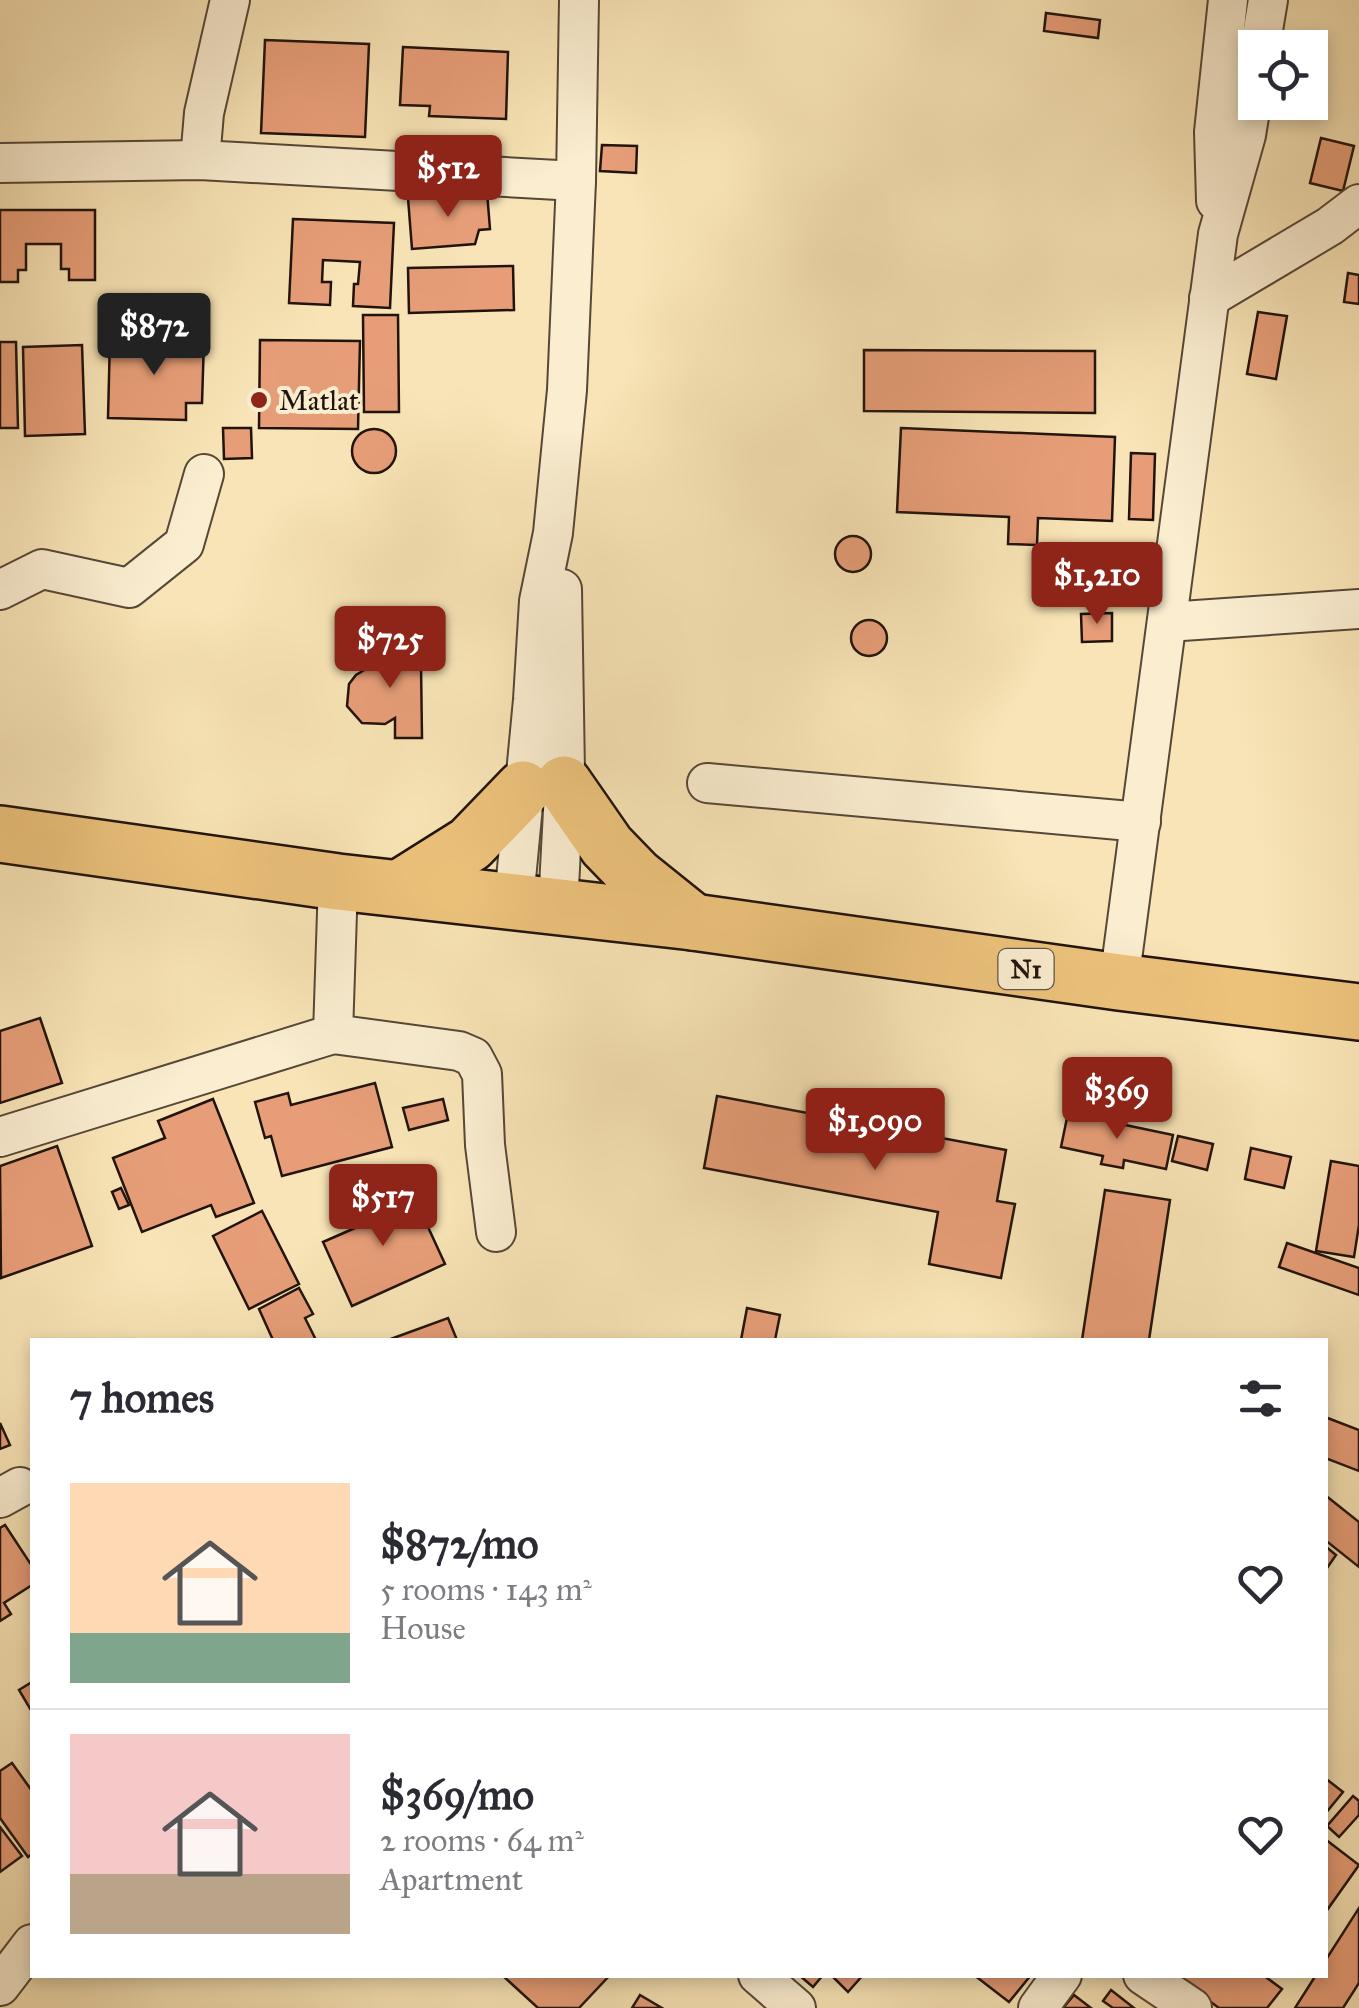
<!DOCTYPE html>
<html lang="en">
<head>
<meta charset="utf-8">
<style>
	body { margin:0; font-family:"IM FELL Great Primer",serif; background:#f2f2f3; color:#2b2b33; height:100vh; display:flex; flex-direction:column; font-size:38px; white-space:nowrap }
	* { box-sizing:border-box; margin:0 }
	p { font-size:32px; color:#7c7c81 }
	.icon { flex:none; width:55px; height:55px; fill:none; stroke:currentColor; stroke-width:2; stroke-linecap:round; stroke-linejoin:round }
	.map { position:relative; flex:1; overflow:hidden }
	.details { position:absolute; left:30px; top:1338px; width:1298px; height:640px; display:flex; flex-direction:column; background:#fff; border-radius:0px; box-shadow:0 5px 15px #0003 }
	.details>* { flex:none }
	.tools { position:absolute; left:1238px; top:30px; display:grid; gap:20px }
	.tools a { display:grid; place-items:center; width:90px; height:90px; border-radius:0px; background:#fff; box-shadow:0 5px 15px #0003; font-size:50px }
	.price { position:absolute; translate:-50% -85px; padding:0 22px; border-radius:10px; background:#8f2418; color:#fff; font-size:32px; line-height:65px; filter:drop-shadow(0 2px 5px #0008) }
	.price::after { content:''; position:absolute; left:50%; top:60px; width:30px; height:22px; margin-left:-15px; background:inherit; clip-path:polygon(0 0,100% 0,50% 100%) }
	.price.selected { background:#222; color:#fff }
	ul { padding:0; list-style:none }
	li { display:flex; align-items:center; gap:30px; height:250px; padding:0 40px }
	li+li { border-top:2px solid #e1e1e2 }
	li span { display:grid; place-items:center; flex:none; width:280px; height:200px; border-radius:0px; color:#555 }
	li>.icon { margin-inline-start:auto }
	span .icon { width:120px; height:120px; fill:#fffc; stroke-width:1 }
	li b { font-size:42px }
	h2 { display:flex; justify-content:space-between; align-items:center; height:120px; padding:0 40px; font-size:42px }
	.map>svg:first-child { display:block }
	.building { fill:#e79e78; stroke:#21130d; stroke-width:2.5 }
	.lines { fill:none; stroke-linecap:round; stroke-linejoin:round }
	.street-casing { stroke:#574737; stroke-width:42 }
	.highway-casing { stroke:#21130d; stroke-width:60 }
	.street { stroke:#faedd0; stroke-width:38 }
	.highway { stroke:#ecc27b; stroke-width:55 }
	.poi-dot { fill:#8f2418; stroke:#faedd0; stroke-width:4 }
	.labels { text-anchor:middle; stroke-width:8; stroke-linejoin:round; paint-order:stroke }
	.shield { fill:#faedd0; stroke:#625448; stroke-width:2.5 }
	.shield-label { font-size:25px; font-weight:bold; fill:#21130d }
	.poi-label { font-size:28px; fill:#21130d; stroke:#faedd0; text-anchor:start }
</style>
</head>
<body>
<div class="map">
<svg width="1359" height="2008" viewBox="0 0 1359 2008">
	<rect width="100%" height="100%" fill="#f8e4b6"/>
	<filter id="stains"><feTurbulence type="fractalNoise" baseFrequency=".002" numOctaves="4"/><feColorMatrix values="0 0 0 0 .2 0 0 0 0 .09 0 0 0 0 .02 0 0 0 .5 -.17"/></filter>
	<radialGradient id="worn" r=".72"><stop offset=".6" stop-color="#630" stop-opacity="0"/><stop offset="1" stop-color="#630" stop-opacity=".3"/></radialGradient>
	<!-- building -->
	<g class="building">
		<polygon points="1046,13 1100,20 1098,38 1044,31"/>
		<polygon points="265,40 369,44 365,137 261,133"/>
		<polygon points="403,47 508,52 506,119 429,116 430,106 400,105"/>
		<polygon points="1321,138 1354,146 1343,191 1310,183"/>
		<polygon points="602,145 637,146 636,173 600,171"/>
		<polygon points="487,192 490,229 479,230 475,244 412,249 408,198"/>
		<polygon points="0,210 95,210 95,280 69,280 69,269 61,269 61,244 26,244 26,270 18,270 18,282 0,282"/>
		<polygon points="293,219 394,223 390,308 353,306 354,284 358,284 360,262 323,260 322,282 331,282 330,305 289,303"/>
		<polygon points="513,266 514,310 409,313 408,268"/>
		<polygon points="1348,273 1359,275 1359,304 1344,302"/>
		<polygon points="1258,312 1287,316 1276,379 1247,374"/>
		<polygon points="363,315 398,315 399,412 364,412"/>
		<polygon points="110,337 204,340 202,403 186,403 186,420 108,418"/>
		<polygon points="260,340 360,341 358,429 259,428"/>
		<polygon points="0,342 16,342 18,428 0,428"/>
		<polygon points="82,345 85,434 25,436 23,347"/>
		<polygon points="864,350 1095,351 1095,413 864,411"/>
		<polygon points="223,428 251,428 252,458 224,459"/>
		<polygon points="901,428 1115,437 1112,521 1038,518 1037,545 1008,544 1009,517 897,512"/>
		<circle cx="374" cy="451" r="22"/>
		<polygon points="1131,453 1155,454 1153,520 1129,519"/>
		<circle cx="853" cy="554" r="18"/>
		<polygon points="1079,552 1117,553 1116,575 1078,573"/>
		<polygon points="1082,583 1115,585 1114,602 1081,600"/>
		<polygon points="1112,613 1112,641 1082,642 1081,614"/>
		<circle cx="869" cy="638" r="18"/>
		<polygon points="382,636 407,636 406,664 421,664 422,738 395,738 395,718 385,724 362,723 347,706 349,684 356,675 366,669 382,669"/>
		<polygon points="40,1018 62,1083 0,1103 0,1031"/>
		<polygon points="375,1083 392,1147 282,1176 271,1136 265,1138 255,1102 288,1093 291,1105"/>
		<polygon points="717,1096 1006,1150 997,1201 1015,1204 1001,1278 929,1264 938,1212 704,1168"/>
		<polygon points="213,1099 254,1203 216,1217 211,1205 142,1232 113,1158 165,1138 158,1121"/>
		<polygon points="443,1099 448,1120 409,1130 403,1108"/>
		<polygon points="1068,1113 1173,1135 1166,1169 1124,1160 1123,1168 1101,1164 1103,1156 1061,1147"/>
		<polygon points="1178,1136 1213,1144 1207,1170 1172,1161"/>
		<polygon points="57,1146 92,1246 1,1278 0,1166"/>
		<polygon points="1251,1148 1291,1157 1284,1188 1245,1179"/>
		<polygon points="1331,1161 1359,1166 1359,1225 1354,1257 1316,1251"/>
		<polygon points="121,1188 129,1205 119,1209 112,1192"/>
		<polygon points="1105,1190 1170,1200 1149,1340 1082,1340"/>
		<polygon points="392,1194 399,1208 416,1201 445,1264 352,1306 323,1242 355,1228 349,1214"/>
		<polygon points="262,1211 299,1284 249,1309 213,1236"/>
		<polygon points="1287,1243 1359,1268 1359,1295 1279,1267"/>
		<polygon points="299,1288 313,1314 305,1318 316,1340 273,1340 259,1309"/>
		<polygon points="747,1308 780,1315 775,1340 741,1340"/>
		<polygon points="448,1318 457,1340 388,1340"/>
		<polygon points="1325,1417 1359,1430 1359,1471 1325,1458"/>
		<polygon points="0,1423 10,1445 0,1449"/>
		<polygon points="1325,1495 1359,1522 1359,1567 1325,1540"/>
		<polygon points="5,1525 32,1566 32,1585 4,1603 11,1614 0,1621 0,1528"/>
		<polygon points="1325,1546 1336,1555 1325,1571"/>
		<polygon points="32,1682 32,1712 19,1690"/>
		<polygon points="12,1763 32,1791 32,1854 28,1857 0,1818 0,1771"/>
		<polygon points="1325,1778 1343,1792 1325,1814"/>
		<polygon points="1353,1796 1359,1801 1359,1815 1339,1837 1327,1826"/>
		<polygon points="0,1827 22,1856 0,1872"/>
		<polygon points="1325,1839 1359,1865 1325,1913"/>
		<polygon points="1359,1908 1359,1983 1343,2008 1295,2008 1316,1975 1325,1975 1325,1961"/>
		<polygon points="502,1975 610,1975 579,2008 538,2008"/>
		<polygon points="799,1975 823,1975 813,1987"/>
		<polygon points="831,1975 863,1975 848,1992"/>
		<polygon points="974,1975 1031,1975 1009,2002"/>
		<polygon points="1174,1975 1263,1975 1282,1989 1267,2008 1219,2008"/>
		<polygon points="1111,1990 1134,2008 1113,2008 1103,2001"/>
		<polygon points="640,1995 662,2008 632,2008"/>
		<polygon points="1074,1995 1091,2008 1063,2008"/>
	</g>
	<g class="lines">
		<!-- street casing -->
		<g class="street-casing">
			<g id="street">
				<polyline points="1260,48 1268,0"/>
				<polyline points="200,160 204,113 230,0"/>
				<polyline points="0,163 200,160 576,181"/>
				<polyline points="1216,201 1214,132 1228,0"/>
				<polyline points="1209,298 1330,226 1359,204"/>
				<polyline points="0,590 42,569 129,588 184,544 204,474"/>
				<polyline points="1167,622 1359,609"/>
				<polyline points="707,783 1141,822"/>
				<polyline points="514,900 533,700 539,601 553,533 567,390 576,181 579,0"/>
				<polyline points="558,906 565,773 562,589"/>
				<polyline points="1119,982 1218,234 1246,135 1255,80"/>
				<polyline points="333,1034 459,1051 473,1057 482,1074 485,1145 496,1232"/>
				<polyline points="0,1137 333,1034 338,882"/>
				<polyline points="0,1498 20,1487"/>
				<polyline points="758,1975 796,2008"/>
				<polyline points="1143,1975 1192,2008"/>
				<polyline points="0,1986 32,1944"/>
				<polyline points="1038,2008 1062,1975"/>
			</g>
		</g>
		<!-- highway casing -->
		<g class="highway-casing">
			<g id="highway">
				<polyline points="564,784 607,846 637,877 693,922"/>
				<polyline points="0,834 338,882 693,922 1119,982 1359,1012"/>
				<polyline points="400,888 470,844 523,789"/>
			</g>
		</g>
		<!-- street -->
		<use href="#street" class="street"/>
		<!-- highway -->
		<use href="#highway" class="highway"/>
	</g>
	<!-- markers -->
	<circle class="poi-dot" cx="259" cy="400" r="10"/>
	<g class="labels">
		<!-- shield labels -->
		<rect class="shield" x="998.5" y="949" width="55" height="40" rx="8"/>
		<g class="shield-label">
			<text x="1026" y="978">N1</text>
		</g>
		<!-- poi labels -->
		<g class="poi-label">
			<text x="279" y="410">Matlat</text>
		</g>
	</g>
	<rect width="100%" height="100%" filter="url(#stains)"/>
	<rect width="100%" height="100%" fill="url(#worn)"/>
</svg>
<div class="tools">
<a><svg class="icon" aria-label="locate" viewBox="0 0 24 24"><circle cx="12" cy="12" r="6"/><path d="M12 2v4M12 18v4M2 12h4M18 12h4"/></svg></a>
</div>
<b class="price" style="left:448px;top:220px">$512</b>
<b class="price selected" style="left:154px;top:378px">$872</b>
<b class="price" style="left:1097px;top:627px">$1,210</b>
<b class="price" style="left:390px;top:691px">$725</b>
<b class="price" style="left:1117px;top:1142px">$369</b>
<b class="price" style="left:875px;top:1173px">$1,090</b>
<b class="price" style="left:383px;top:1249px">$517</b>
<section class="details">
<h2>7 homes<svg class="icon" aria-label="filters" viewBox="0 0 24 24"><path d="M4 7h16M4 17h16"/><circle cx="9" cy="7" r="2"/><circle cx="15" cy="17" r="2"/></svg></h2>
<ul>
<li><span style="background:linear-gradient(#ffd9b3 75%,#7fa58c 0)"><svg class="icon" aria-label="home" viewBox="0 0 24 24"><path d="M3 11l9-7 9 7M6 9v11h12V9"/></svg></span><div><b>$872/mo</b><p>5 rooms · 143 m²</p><p>House</p></div><svg class="icon" aria-label="heart" viewBox="0 0 24 24"><path d="M12 20l-8-8c-3-5 5-10 8-4 3-6 11-1 8 4z"/></svg></li>
<li><span style="background:linear-gradient(#f6c9c9 70%,#b9a48a 0)"><svg class="icon" aria-label="home" viewBox="0 0 24 24"><path d="M3 11l9-7 9 7M6 9v11h12V9"/></svg></span><div><b>$369/mo</b><p>2 rooms · 64 m²</p><p>Apartment</p></div><svg class="icon" aria-label="heart" viewBox="0 0 24 24"><path d="M12 20l-8-8c-3-5 5-10 8-4 3-6 11-1 8 4z"/></svg></li>
</ul>
</section>
</div>
</body>
</html>
